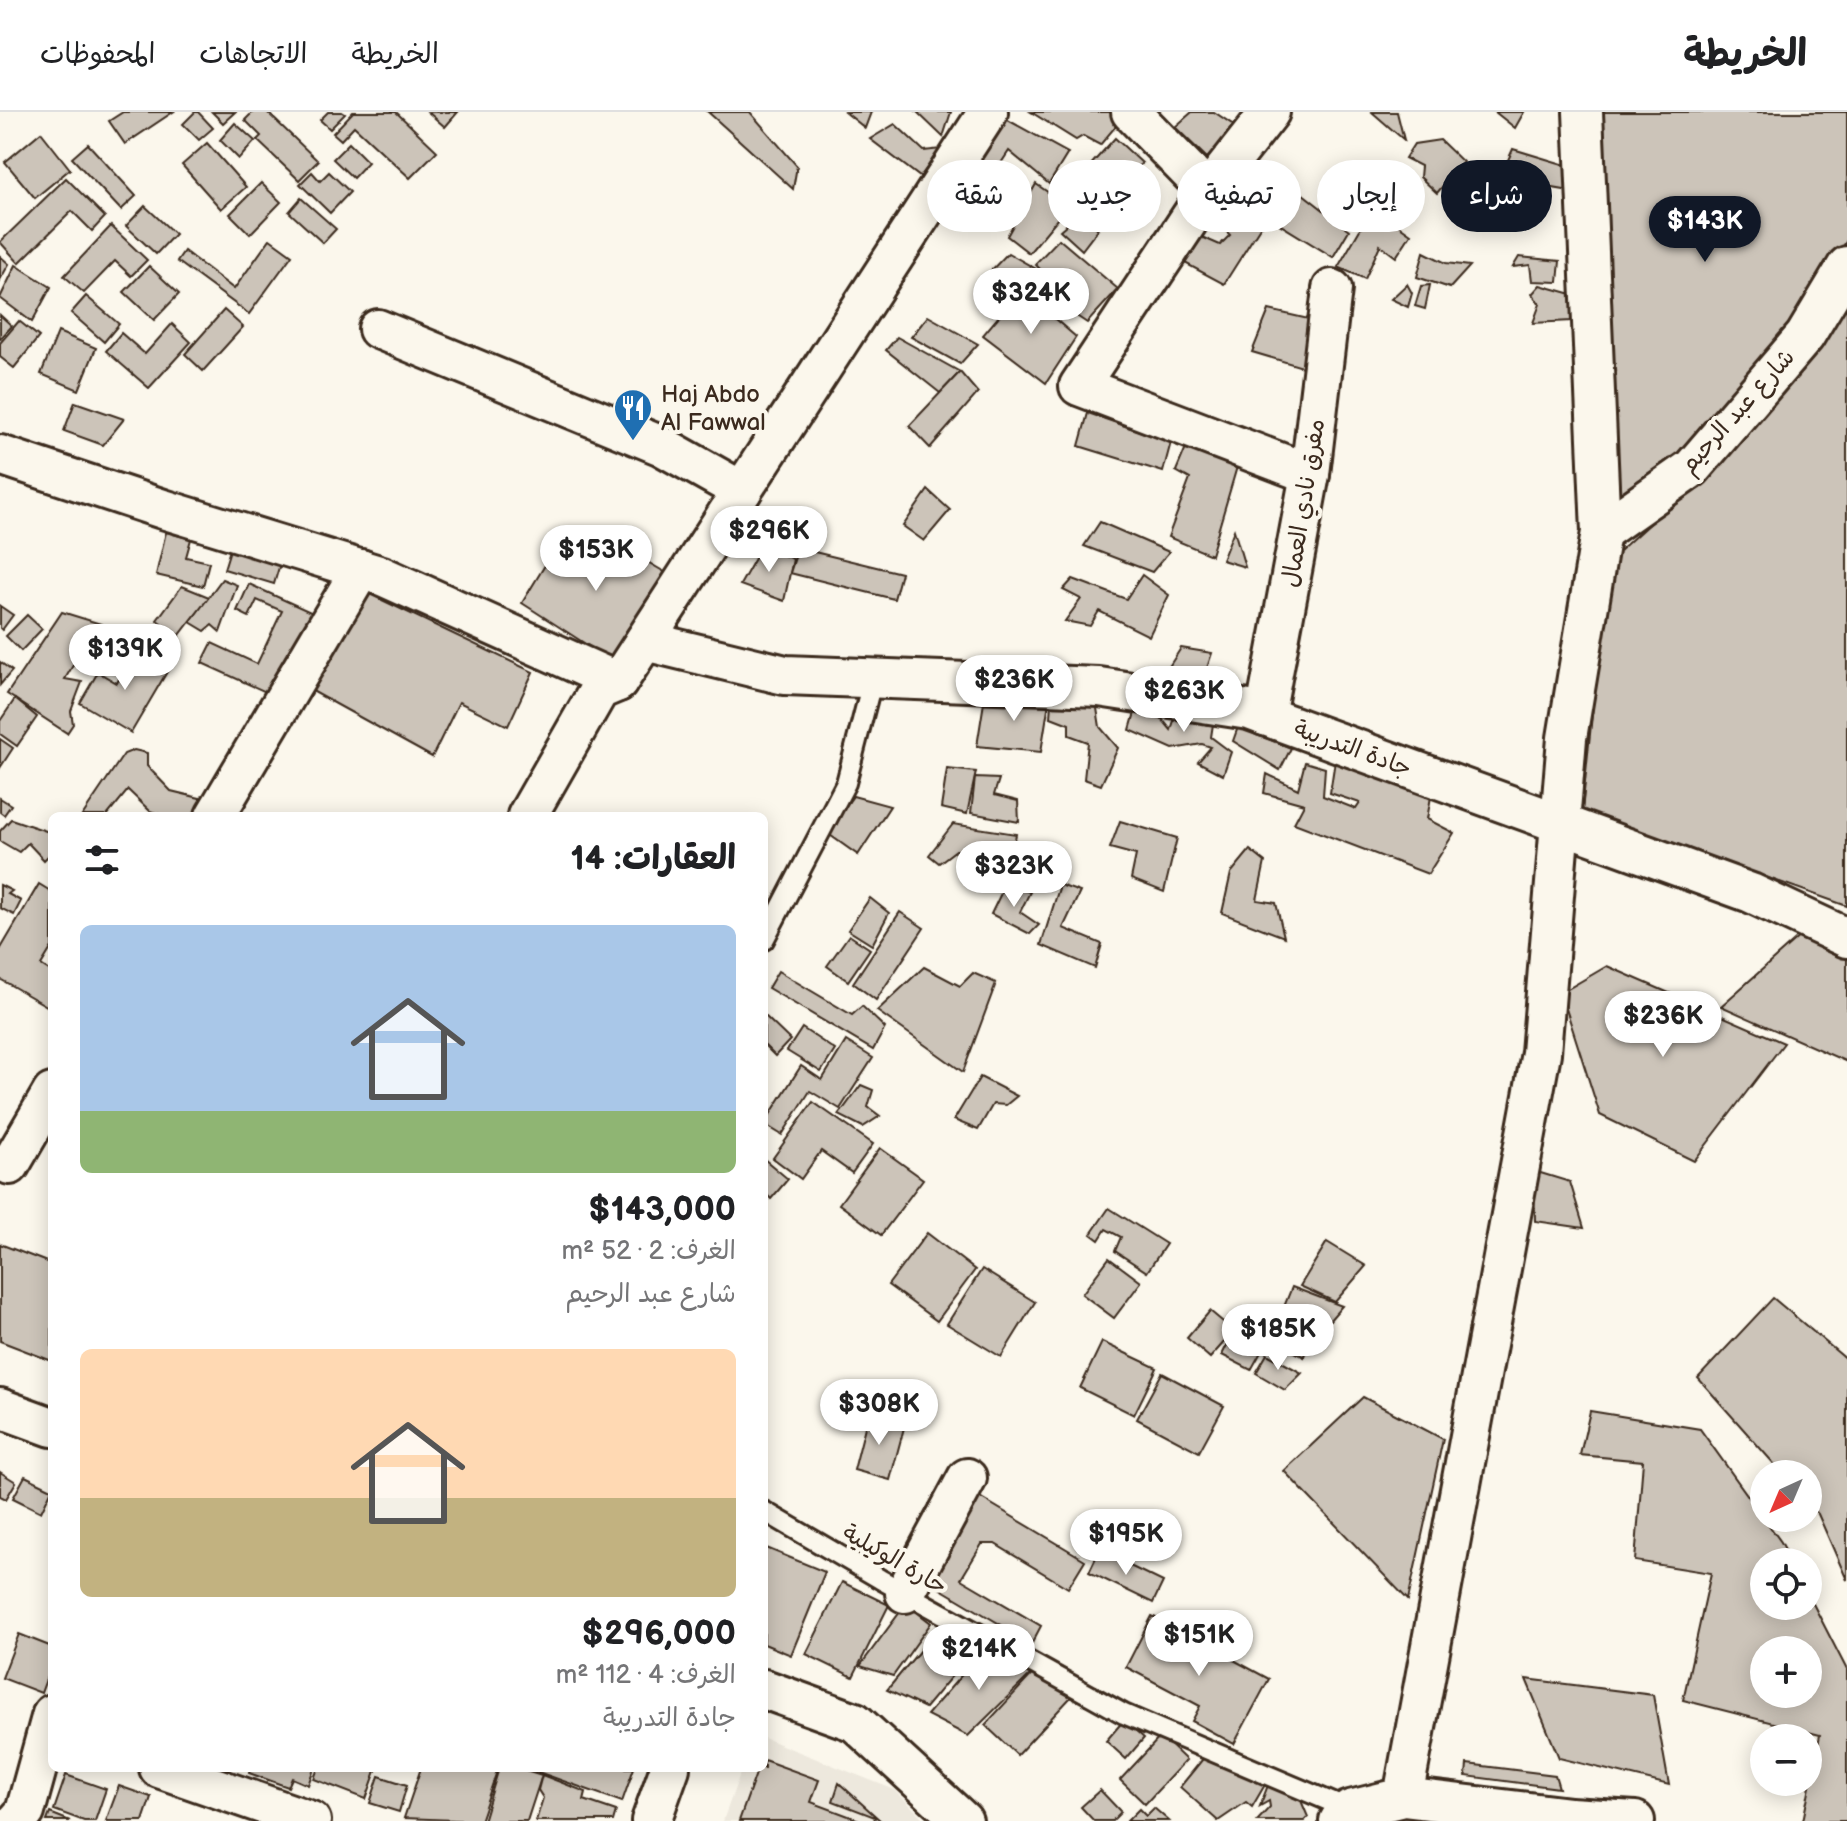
<!DOCTYPE html>
<html lang="ar">
<head>
<meta charset="utf-8">
<style>
	body { margin:0; font-family:"Balsamiq Sans","Playpen Sans Arabic",sans-serif; background:#f6f6f6; color:#202124; direction:rtl; height:100vh; display:flex; flex-direction:column; font-size:30px; white-space:nowrap }
	* { box-sizing:border-box; margin:0 }
	p { font-size:26px; color:#757577 }
	.icon { flex:none; width:44px; height:44px; fill:none; stroke:currentColor; stroke-width:2; stroke-linecap:round; stroke-linejoin:round }
	.map { position:relative; flex:1; overflow:hidden; direction:ltr }
	.sheet { position:absolute; left:48px; top:700px; width:720px; height:960px; display:flex; flex-direction:column; background:#fff; border-radius:12px; box-shadow:0 4px 20px #0003; direction:rtl }
	.sheet>* { flex:none }
	.top-card { position:absolute; left:792px; top:48px; width:760px; height:72px; direction:rtl; display:flex; gap:16px }
	.needle { width:52px; rotate:224deg }
	.fabs { position:absolute; left:1750px; top:1348px; display:grid; gap:16px }
	.fabs a { display:grid; place-items:center; width:72px; height:72px; border-radius:50%; background:#fff; box-shadow:0 4px 20px #0003; font-size:40px }
	.price { position:absolute; translate:-50% -68px; padding:0 18px; border-radius:28px; background:#fff; color:#222; font-size:26px; line-height:52px; filter:drop-shadow(0 2px 4px #0008) }
	.price::after { content:''; position:absolute; left:50%; top:48px; width:24px; height:18px; margin-left:-12px; background:inherit; clip-path:polygon(0 0,100% 0,50% 100%) }
	.price.selected { background:#111827; color:#fff }
	ul { padding:0; list-style:none }
	li { display:grid; align-content:center; gap:16px; height:424px; padding:0 32px }
	li span { display:grid; place-items:center; height:248px; border-radius:12px; color:#555 }
	li>.icon { margin-inline-start:auto }
	span .icon { width:144px; height:144px; fill:#fffc; stroke-width:1 }
	li b { font-size:34px }
	h2 { display:flex; justify-content:space-between; align-items:center; height:96px; padding:0 32px; font-size:34px }
	.tag { padding:0 28px; border-radius:36px; background:#fff; box-shadow:0 4px 20px #0003; font-size:28px; line-height:72px }
	.tag.selected { background:#111827; color:#fff }
	header { display:flex; align-items:center; gap:48px; box-sizing:border-box; height:112px; padding:0 40px; background:#fff; border-bottom:2px solid #e0e0e0 }
	header strong { font-size:38px }
	nav { display:flex; gap:44px; margin-inline-start:auto; font-size:28px }
	.map>svg:first-child { display:block }
	.built { fill:#ede8dd }
	.building { fill:#ccc4b9; stroke:#3b2a1e; stroke-width:2; fill-rule:evenodd }
	.lines { fill:none; stroke-linecap:round; stroke-linejoin:round }
	.lane-casing { stroke:#3b2a1e; stroke-width:24 }
	.street-casing { stroke:#3b2a1e; stroke-width:44 }
	.lane { stroke:#fbf7ec; stroke-width:18 }
	.street { stroke:#fbf7ec; stroke-width:38 }
	.labels { text-anchor:middle; stroke-width:8; stroke-linejoin:round; paint-order:stroke }
	.poi-label { font-size:24px; fill:#3b2a1e; stroke:#fbf7ec; text-anchor:start }
	.street-label { font-size:24px; fill:#3b2a1e; stroke:#fbf7ec }
</style>
</head>
<body>
<header>
<strong>الخريطة</strong>
<nav><a>الخريطة</a><a>الاتجاهات</a><a>المحفوظات</a></nav>
</header>
<div class="map">
<svg width="1847" height="1709" viewBox="0 0 1847 1709">
	<rect width="100%" height="100%" fill="#fbf7ec"/>
	<filter id="ink" filterUnits="userSpaceOnUse"><feTurbulence type="fractalNoise" baseFrequency=".0125" numOctaves="2"/><feDisplacementMap in="SourceGraphic" scale="16" xChannelSelector="R" yChannelSelector="G"/><feConvolveMatrix kernelMatrix="1 2 1 2 8 2 1 2 1" color-interpolation-filters="sRGB"/></filter>
	<g filter="url(#ink)">
		<!-- built -->
		<polygon class="built" points="764,1626 895,1678 926,1709 723,1709 742,1656 764,1656"/>
		<!-- building -->
		<g class="building">
			<polygon points="123,0 173,0 125,32 109,9"/>
			<polygon points="195,0 198,0 213,16 199,28 183,12"/>
			<polygon points="212,0 235,0 223,11"/>
			<polygon points="253,0 267,0 318,49 299,68 257,28 261,24 245,8"/>
			<polygon points="328,0 342,0 345,2 330,17 320,8"/>
			<polygon points="353,0 396,0 437,39 410,66 354,14 341,28 333,21"/>
			<polygon points="428,0 458,0 445,15"/>
			<polygon points="708,0 750,0 797,54 793,77"/>
			<polygon points="845,0 871,0 865,16"/>
			<polygon points="917,0 951,0 943,25"/>
			<polygon points="1031,0 1111,0 1121,8 1100,33 1083,24 1076,28"/>
			<polygon points="1192,0 1214,0 1238,16 1207,46 1175,15"/>
			<polygon points="1372,0 1397,0 1404,28"/>
			<polygon points="1495,0 1524,0 1515,16"/>
			<polygon points="1596,0 1847,0 1847,128 1795,212 1694,335 1621,394 1609,387"/>
			<polygon points="1006,7 1068,41 1049,72 1009,39 965,106 944,88"/>
			<polygon points="235,11 255,29 239,47 220,28"/>
			<polygon points="895,12 924,39 941,37 920,65 870,27"/>
			<polygon points="41,20 70,57 35,86 5,50"/>
			<polygon points="1115,26 1142,51 1100,91 1071,75"/>
			<polygon points="1440,28 1463,50 1437,81 1420,65 1421,54 1405,46 1414,32"/>
			<polygon points="207,31 246,75 221,97 182,53"/>
			<polygon points="349,31 368,50 353,66 333,47"/>
			<polygon points="88,32 136,84 121,98 72,46"/>
			<polygon points="1513,37 1566,53 1570,79 1541,74 1533,99 1505,84 1517,65 1503,59"/>
			<polygon points="1465,59 1484,71 1479,74 1488,74 1477,92 1450,72"/>
			<polygon points="312,60 320,69 329,60 350,80 330,101 300,72"/>
			<polygon points="66,66 105,105 92,119 72,99 19,151 0,130"/>
			<polygon points="261,71 281,90 250,122 230,102"/>
			<polygon points="1036,72 1068,94 1029,141 1007,124"/>
			<polygon points="1298,78 1349,118 1333,145 1268,105"/>
			<polygon points="301,86 336,117 323,131 289,100"/>
			<polygon points="1246,89 1262,112 1224,172 1183,150 1195,122 1220,133 1230,123 1220,113"/>
			<polygon points="145,94 175,122 156,142 126,114"/>
			<polygon points="1081,100 1098,117 1082,138 1060,118"/>
			<polygon points="1387,105 1411,122 1396,145 1380,133 1365,167 1338,155 1362,114"/>
			<polygon points="111,114 147,148 131,164 115,149 84,181 64,164"/>
			<polygon points="270,127 292,143 249,202 177,149 184,139 234,177"/>
			<polygon points="1059,127 1118,177 1087,211 1066,197 1071,188 1035,152"/>
			<polygon points="1424,140 1446,151 1470,154 1450,176 1417,165"/>
			<polygon points="1008,141 1036,157 1009,181 982,168"/>
			<polygon points="0,144 9,152 0,168"/>
			<polygon points="1519,145 1560,149 1558,170 1532,169 1530,153 1513,155"/>
			<polygon points="16,153 51,175 32,210 0,186"/>
			<polygon points="149,154 179,182 154,208 124,180"/>
			<polygon points="1407,172 1412,181 1408,195 1391,187"/>
			<polygon points="1430,173 1425,197 1415,194 1421,174"/>
			<polygon points="1540,173 1572,182 1572,209 1533,211 1540,192 1532,182"/>
			<polygon points="1847,174 1847,794 1582,699 1608,449 1716,351"/>
			<polygon points="1021,178 1076,225 1046,271 983,223"/>
			<polygon points="86,184 119,212 104,230 71,201"/>
			<polygon points="224,198 243,215 203,259 185,242"/>
			<polygon points="1269,198 1313,208 1309,257 1252,240"/>
			<polygon points="0,203 12,214 0,227"/>
			<polygon points="928,204 978,232 960,252 911,225"/>
			<polygon points="19,209 39,225 14,256 0,245 0,231"/>
			<polygon points="172,212 191,230 149,276 106,239 121,221 145,242"/>
			<polygon points="58,220 96,236 79,278 41,262"/>
			<polygon points="897,225 960,260 940,281 886,238"/>
			<polygon points="960,260 978,281 930,336 909,314"/>
			<polygon points="75,290 124,307 103,333 64,319"/>
			<polygon points="1088,301 1171,330 1163,360 1079,334"/>
			<polygon points="1192,321 1241,341 1211,443 1168,425 1190,367 1176,359"/>
			<polygon points="928,378 950,398 924,429 903,414"/>
			<polygon points="1100,410 1169,440 1152,460 1084,434"/>
			<polygon points="1234,418 1245,455 1222,448"/>
			<polygon points="166,420 191,427 186,445 209,450 203,474 156,463"/>
			<polygon points="598,421 668,462 609,547 522,491 553,440 575,451"/>
			<polygon points="232,431 282,445 274,472 224,457"/>
			<polygon points="762,434 793,447 784,489 740,473"/>
			<polygon points="798,436 901,461 894,487 790,461"/>
			<polygon points="1142,463 1169,483 1149,524 1099,499 1090,514 1065,509 1081,487 1063,478 1073,467 1126,487"/>
			<polygon points="222,467 237,473 220,520 212,513 205,519 190,510"/>
			<polygon points="249,472 315,502 277,585 202,551 212,531 257,552 282,499 257,488 249,505 237,499"/>
			<polygon points="182,474 209,485 179,524 157,508"/>
			<polygon points="359,477 533,560 508,614 459,590 432,645 305,575"/>
			<polygon points="0,494 13,503 2,518 0,516"/>
			<polygon points="62,500 101,512 92,525 101,547 79,543 65,567 82,570 71,599 73,612 67,621 7,582"/>
			<polygon points="27,503 42,517 21,539 6,524"/>
			<polygon points="1181,536 1212,541 1199,580 1159,570"/>
			<polygon points="140,541 168,558 131,621 80,591 98,560 117,571 122,561 112,554 115,548 131,557"/>
			<polygon points="0,550 12,559 0,573"/>
			<polygon points="1053,579 1096,590 1100,615 1118,636 1101,673 1084,667 1088,630 1069,623 1069,612 1051,605"/>
			<polygon points="985,584 1050,584 1041,640 977,634"/>
			<polygon points="15,587 37,605 17,634 0,622 0,609"/>
			<polygon points="1179,593 1214,606 1211,625 1231,640 1223,663 1198,650 1211,635 1202,632 1173,637 1130,618 1136,597 1158,602 1171,618"/>
			<polygon points="1238,615 1291,636 1280,658 1233,629"/>
			<polygon points="0,627 13,636 0,656"/>
			<polygon points="134,638 147,641 147,654 171,679 212,689 202,704 165,704 150,699 128,678 107,704 82,704 124,642"/>
			<polygon points="1335,648 1432,679 1427,707 1454,721 1428,762 1294,711 1304,692 1264,681 1267,662 1298,677 1305,650 1325,656 1323,684 1356,697 1360,691 1330,681"/>
			<polygon points="947,657 976,660 967,702 941,696"/>
			<polygon points="975,666 999,667 994,683 1018,689 1019,710 971,701"/>
			<polygon points="853,684 890,694 858,743 827,721"/>
			<polygon points="0,686 11,693 4,703 0,700"/>
			<polygon points="11,707 52,721 52,740 44,748 28,731 19,740 0,729 0,719"/>
			<polygon points="1120,709 1177,726 1164,780 1131,767 1136,743 1110,736"/>
			<polygon points="953,712 1016,722 1012,743 956,738 939,751 929,743"/>
			<polygon points="1250,738 1265,750 1257,788 1276,791 1284,825 1222,801 1231,761"/>
			<polygon points="39,772 52,780 52,835 41,853 52,860 52,897 0,867 0,838"/>
			<polygon points="0,773 12,779 8,782 21,789 14,803 0,796"/>
			<polygon points="1005,773 1030,780 1020,800 1039,813 1030,822 991,802"/>
			<polygon points="1060,773 1080,780 1063,816 1102,832 1095,856 1041,833"/>
			<polygon points="870,786 889,801 872,833 848,818"/>
			<polygon points="900,800 924,816 876,888 853,871"/>
			<polygon points="849,823 870,837 848,869 827,854"/>
			<polygon points="1801,823 1847,840 1847,950 1721,894"/>
			<polygon points="1607,854 1784,931 1694,1049 1600,1003 1561,881"/>
			<polygon points="924,855 960,874 973,861 996,871 963,960 877,899"/>
			<polygon points="778,859 852,903 862,894 885,916 873,938 768,876"/>
			<polygon points="764,903 790,928 775,944 764,933"/>
			<polygon points="802,916 835,938 821,960 787,939"/>
			<polygon points="846,929 873,946 840,997 810,979 782,1023 764,1012 801,954 822,968"/>
			<polygon points="980,965 1017,984 1006,993 993,992 978,1018 954,1008"/>
			<polygon points="861,973 873,978 868,995 880,1004 863,1015 839,1003"/>
			<polygon points="813,990 873,1032 852,1061 821,1039 801,1067 773,1046"/>
			<polygon points="880,1036 923,1067 881,1123 839,1092"/>
			<polygon points="764,1047 788,1067 771,1087 764,1080"/>
			<polygon points="1534,1059 1570,1070 1584,1116 1535,1109"/>
			<polygon points="1109,1096 1166,1132 1147,1160 1115,1139 1121,1125 1106,1117 1099,1128 1091,1122"/>
			<polygon points="927,1121 975,1158 937,1209 888,1173"/>
			<polygon points="1327,1130 1366,1154 1335,1190 1300,1174"/>
			<polygon points="0,1132 52,1152 52,1249 0,1229"/>
			<polygon points="1109,1146 1141,1170 1114,1206 1082,1182"/>
			<polygon points="982,1157 1035,1190 1001,1245 947,1212"/>
			<polygon points="1292,1175 1342,1194 1329,1209 1313,1204 1304,1245 1271,1227"/>
			<polygon points="1773,1186 1847,1248 1847,1468 1818,1402 1808,1391 1808,1362 1783,1362 1698,1266"/>
			<polygon points="1210,1199 1234,1219 1210,1246 1187,1226"/>
			<polygon points="1234,1219 1265,1233 1251,1258 1222,1243"/>
			<polygon points="1102,1230 1157,1256 1134,1303 1080,1276"/>
			<polygon points="1267,1242 1302,1261 1285,1278 1256,1261"/>
			<polygon points="1162,1261 1224,1294 1199,1340 1137,1307"/>
			<polygon points="1363,1285 1443,1327 1408,1488 1284,1359"/>
			<path d="M 1590,1299 L 1700,1317 L 1781,1430 L 1792,1450 L 1764,1450 L 1764,1494 L 1808,1494 L 1808,1482 L 1847,1558 L 1847,1709 L 1803,1709 L 1820,1623 L 1683,1588 L 1711,1461 L 1635,1449 L 1643,1349 L 1580,1343 ZM 1764,1538 L 1808,1538 L 1808,1582 L 1764,1582 Z"/>
			<polygon points="868,1303 905,1312 890,1368 854,1358"/>
			<polygon points="0,1360 16,1370 6,1387 0,1384"/>
			<polygon points="25,1364 52,1377 41,1400 13,1386"/>
			<polygon points="968,1378 1085,1448 1068,1476 995,1432 982,1432 961,1467 1041,1514 1032,1531 917,1463"/>
			<polygon points="764,1435 825,1460 791,1543 764,1532"/>
			<polygon points="1099,1439 1163,1470 1153,1491 1089,1460"/>
			<polygon points="842,1470 889,1493 853,1565 806,1542"/>
			<polygon points="906,1492 931,1511 893,1564 860,1554"/>
			<polygon points="1152,1504 1269,1567 1234,1632 1192,1609 1200,1594 1126,1555"/>
			<polygon points="945,1508 977,1534 925,1596 887,1578"/>
			<polygon points="19,1522 52,1535 52,1551 41,1581 2,1566"/>
			<polygon points="985,1536 1033,1560 968,1624 927,1603"/>
			<polygon points="1039,1555 1071,1585 1017,1643 985,1613"/>
			<polygon points="1526,1567 1653,1583 1669,1673 1559,1646"/>
			<polygon points="1124,1608 1144,1626 1126,1647 1106,1629"/>
			<polygon points="1161,1624 1186,1648 1145,1692 1120,1668"/>
			<polygon points="1206,1643 1266,1671 1252,1695 1246,1690 1218,1709 1180,1675"/>
			<polygon points="764,1648 819,1668 811,1690 862,1709 739,1709 758,1656 764,1656"/>
			<polygon points="1467,1652 1555,1663 1559,1676 1466,1664"/>
			<polygon points="250,1656 314,1656 308,1673 292,1666 288,1675 249,1661"/>
			<polygon points="318,1656 377,1656 366,1687 314,1667"/>
			<polygon points="421,1656 498,1656 480,1709 404,1706"/>
			<polygon points="499,1656 519,1656 542,1663 527,1709 483,1709"/>
			<polygon points="527,1656 634,1656 622,1690"/>
			<polygon points="66,1663 106,1677 95,1709 84,1709 54,1698"/>
			<polygon points="542,1663 586,1680 584,1688 616,1699 613,1709 536,1709 543,1686 538,1678"/>
			<polygon points="379,1664 407,1673 399,1700 370,1691"/>
			<polygon points="1270,1668 1297,1679 1308,1705 1304,1709 1257,1709 1270,1695 1269,1689 1260,1694"/>
			<polygon points="839,1671 881,1709 874,1709 875,1705 833,1689"/>
			<polygon points="119,1674 151,1685 143,1709 106,1709"/>
			<polygon points="1100,1678 1121,1700 1112,1709 1094,1709 1081,1695"/>
			<polygon points="1154,1696 1169,1709 1127,1709 1139,1697 1146,1704"/>
			<polygon points="1385,1699 1438,1709 1383,1709"/>
			<polygon points="50,1701 70,1709 47,1709"/>
		</g>
		<g class="lines">
			<!-- lane casing -->
			<g class="lane-casing">
				<g id="lane">
					<polyline points="764,828 846,671 873,566"/>
					<polyline points="764,1399 880,1467 1124,1602 1350,1698"/>
				</g>
			</g>
			<!-- street casing -->
			<g class="street-casing">
				<g id="street">
					<polyline points="1131,0 1208,79 1079,274 1310,362"/>
					<polyline points="1208,79 1270,0"/>
					<polyline points="378,217 662,334 742,379"/>
					<polyline points="0,343 163,397 382,464 618,570"/>
					<polyline points="1601,420 1692,356 1805,224 1847,154"/>
					<polyline points="645,529 785,563 1099,575 1249,598 1751,781 1847,826"/>
					<polyline points="1265,604 1310,362 1332,177"/>
					<polyline points="215,704 361,457"/>
					<polyline points="527,704 599,578 618,570 988,0"/>
					<polyline points="10,1053 52,981"/>
					<polyline points="0,1296 52,1315"/>
					<polyline points="905,1481 967,1366"/>
					<polyline points="764,1577 855,1610 963,1709"/>
					<polyline points="159,1656 311,1709"/>
					<polyline points="1403,1685 1541,941 1567,626 1601,420 1583,0"/>
					<polyline points="17,1709 25,1700 52,1602"/>
					<polyline points="651,1709 670,1656"/>
					<polyline points="1339,1709 1350,1698 1403,1685 1570,1705 1635,1709"/>
				</g>
			</g>
			<!-- lane -->
			<use href="#lane" class="lane"/>
			<!-- street -->
			<use href="#street" class="street"/>
		</g>
	</g>
	<!-- icons -->
	<defs>
		<g id="restaurant-pin" transform="scale(2)"><path d="M0 17L-7.5 6A9.5 9.5 0 1 1 7.5 6Z" fill="#1f6fb2" stroke="#fbf7ec"/><path d="M-5-6h1v4h1v-4h1v4h1v-4h1v5L-1.5 .5V6h-2V.5L-5-1ZM5-6V6H3V1.5H1.5Q1.5-4 5-6Z" fill="#fff"/></g>
	</defs>
	<g fill-rule="evenodd">
		<use href="#restaurant-pin" x="633" y="296"/>
	</g>
	<g class="labels">
		<!-- poi labels -->
		<g class="poi-label">
			<text x="661" y="290">Haj Abdo<tspan x="661" dy="28">Al Fawwal</tspan></text>
		</g>
		<!-- street labels -->
		<g class="street-label">
			<text transform="translate(1737 299) rotate(-48)" y="8">شارع عبد الرحيم</text>
			<text transform="translate(1303 391) rotate(-81)" y="8">مفرق نادي العمال</text>
			<text transform="translate(1353 636) rotate(20)" y="8">جادة التدريبة</text>
			<text transform="translate(895 1447) rotate(30)" y="8">حارة الوكيلية</text>
		</g>
	</g>
</svg>
<div class="fabs">
<a><svg class="needle" viewBox="-14 -14 28 28"><path d="M0-13l5 13h-10z" fill="#e53935"/><path d="M0 13l5-13h-10z" fill="#757577"/></svg></a>
<a><svg class="icon" aria-label="locate" viewBox="0 0 24 24"><circle cx="12" cy="12" r="6"/><path d="M12 2v4M12 18v4M2 12h4M18 12h4"/></svg></a>
<a>+</a>
<a>−</a>
</div>
<b class="price selected" style="left:1705px;top:152px">$143K</b>
<b class="price" style="left:1031px;top:224px">$324K</b>
<b class="price" style="left:769px;top:462px">$296K</b>
<b class="price" style="left:596px;top:481px">$153K</b>
<b class="price" style="left:125px;top:580px">$139K</b>
<b class="price" style="left:1014px;top:611px">$236K</b>
<b class="price" style="left:1184px;top:622px">$263K</b>
<b class="price" style="left:1014px;top:797px">$323K</b>
<b class="price" style="left:1663px;top:947px">$236K</b>
<b class="price" style="left:1278px;top:1260px">$185K</b>
<b class="price" style="left:879px;top:1335px">$308K</b>
<b class="price" style="left:1126px;top:1465px">$195K</b>
<b class="price" style="left:1199px;top:1566px">$151K</b>
<b class="price" style="left:979px;top:1580px">$214K</b>
<div class="top-card">
<a class="tag selected">شراء</a>
<a class="tag">إيجار</a>
<a class="tag">تصفية</a>
<a class="tag">جديد</a>
<a class="tag">شقة</a>
</div>
<section class="sheet">
<h2>العقارات: 14<svg class="icon" aria-label="filters" viewBox="0 0 24 24"><path d="M4 7h16M4 17h16"/><circle cx="9" cy="7" r="2"/><circle cx="15" cy="17" r="2"/></svg></h2>
<ul>
<li><span style="background:linear-gradient(#a9c7e8 75%,#8fb573 0)"><svg class="icon" aria-label="home" viewBox="0 0 24 24"><path d="M3 11l9-7 9 7M6 9v11h12V9"/></svg></span><div><b>$143,000</b><p>الغرف: 2 · 52 m²</p><p>شارع عبد الرحيم</p></div></li>
<li><span style="background:linear-gradient(#ffd9b3 60%,#c2b280 0)"><svg class="icon" aria-label="home" viewBox="0 0 24 24"><path d="M3 11l9-7 9 7M6 9v11h12V9"/></svg></span><div><b>$296,000</b><p>الغرف: 4 · 112 m²</p><p>جادة التدريبة</p></div></li>
</ul>
</section>
</div>
</body>
</html>
